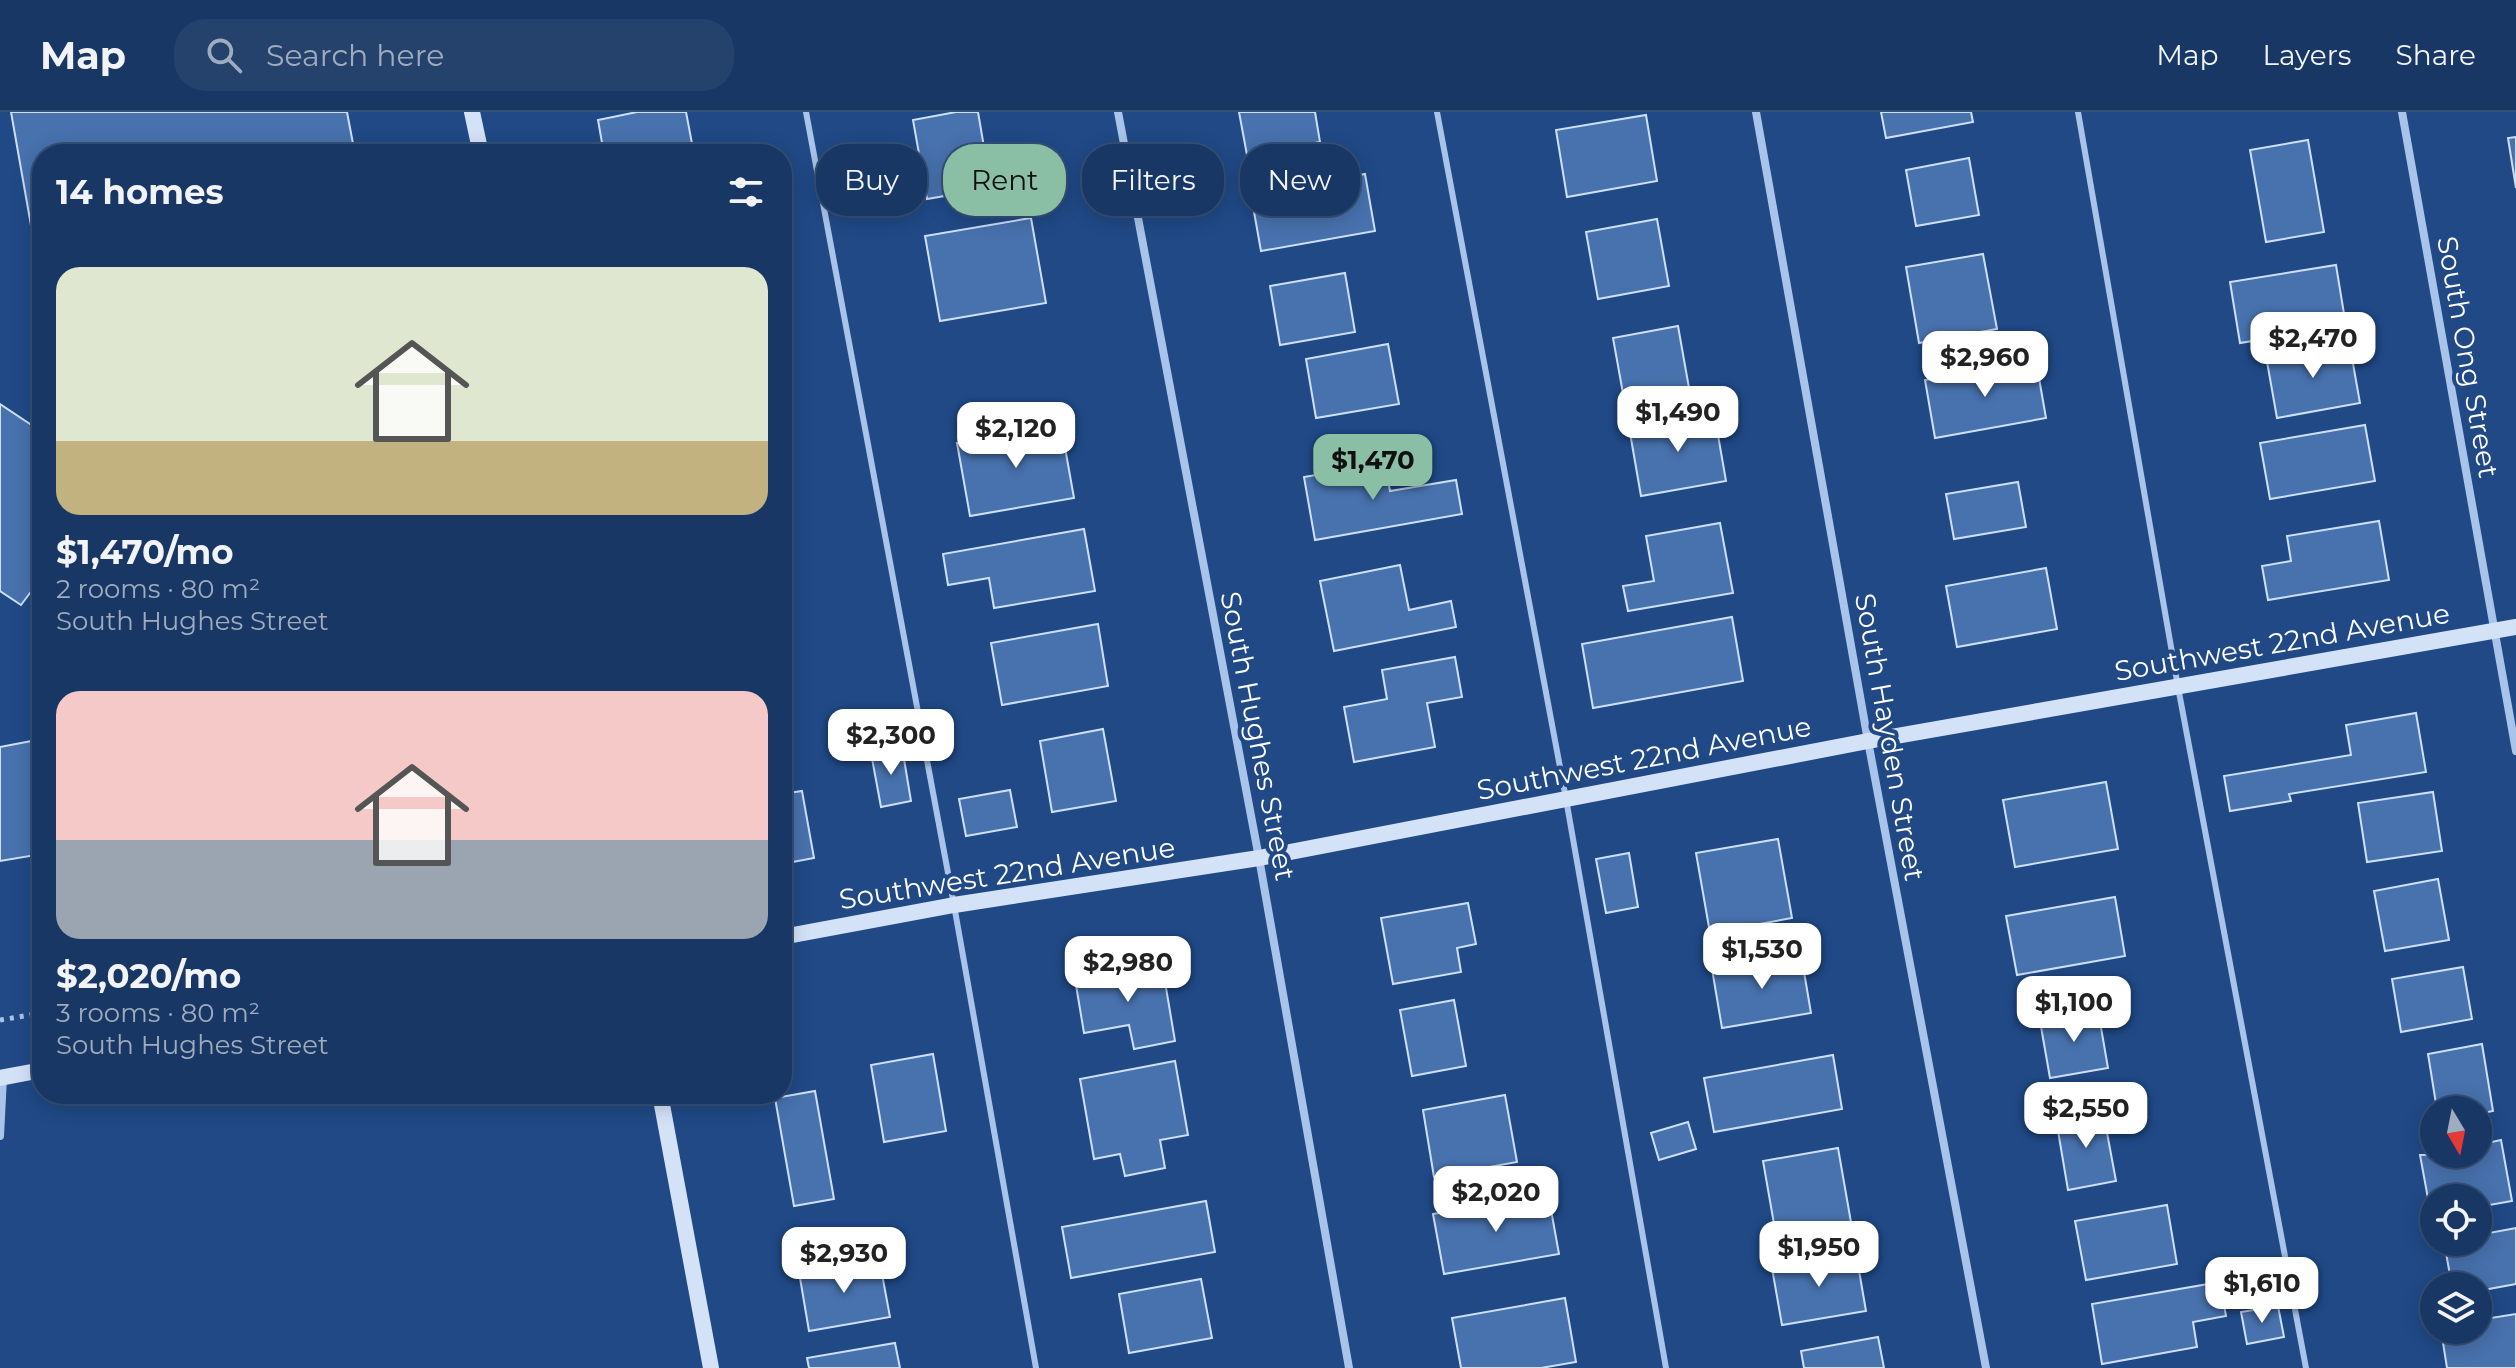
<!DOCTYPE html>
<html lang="en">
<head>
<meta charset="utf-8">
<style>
	body { margin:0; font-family:Montserrat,sans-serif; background:#25426d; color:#f1f3f6; height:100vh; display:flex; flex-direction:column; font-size:30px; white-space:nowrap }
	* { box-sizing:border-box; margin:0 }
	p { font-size:26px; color:#9facbf }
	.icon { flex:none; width:44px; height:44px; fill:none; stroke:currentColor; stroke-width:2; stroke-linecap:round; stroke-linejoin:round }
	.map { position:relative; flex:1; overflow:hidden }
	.details { position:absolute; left:32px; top:32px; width:760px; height:960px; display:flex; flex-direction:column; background:#183764; border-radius:32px; box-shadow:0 4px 20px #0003,0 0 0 2px #365178 }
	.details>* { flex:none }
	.hud { position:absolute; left:816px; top:32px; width:760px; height:72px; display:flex; gap:16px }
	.needle { width:52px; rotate:170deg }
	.buttons { position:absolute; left:2420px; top:984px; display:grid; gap:16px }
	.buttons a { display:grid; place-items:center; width:72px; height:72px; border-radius:50%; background:#183764; box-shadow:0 4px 20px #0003,0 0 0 2px #365178; font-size:40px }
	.price { position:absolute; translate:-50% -68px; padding:0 18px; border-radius:16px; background:#fff; color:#222; font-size:26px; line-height:52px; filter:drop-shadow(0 2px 4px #0008) }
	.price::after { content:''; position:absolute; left:50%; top:48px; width:24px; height:18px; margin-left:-12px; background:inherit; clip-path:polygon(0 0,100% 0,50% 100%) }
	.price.selected { background:#8abfa5; color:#111 }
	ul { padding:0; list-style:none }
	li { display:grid; align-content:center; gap:16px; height:424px; padding:0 24px }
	li span { display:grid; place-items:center; height:248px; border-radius:24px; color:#555 }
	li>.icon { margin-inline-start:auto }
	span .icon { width:144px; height:144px; fill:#fffc; stroke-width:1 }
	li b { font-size:34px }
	h2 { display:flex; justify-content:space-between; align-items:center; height:96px; padding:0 24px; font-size:34px }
	.pill { padding:0 28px; border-radius:32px; background:#183764; box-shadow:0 4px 20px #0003,0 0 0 2px #365178; font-size:28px; line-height:72px }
	.pill.selected { background:#8abfa5; color:#111 }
	header { display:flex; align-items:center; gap:48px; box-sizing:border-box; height:112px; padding:0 40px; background:#183764; border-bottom:2px solid #365178 }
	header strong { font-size:38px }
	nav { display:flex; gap:44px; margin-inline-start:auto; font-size:28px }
	.search { width:560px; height:72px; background:#25426d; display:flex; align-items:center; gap:20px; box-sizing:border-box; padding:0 28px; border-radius:32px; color:#9facbf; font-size:30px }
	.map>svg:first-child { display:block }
	.building { fill:#4872ae; stroke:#cddff7; stroke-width:2 }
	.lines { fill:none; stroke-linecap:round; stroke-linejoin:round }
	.path { stroke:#a9c4ea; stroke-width:5; stroke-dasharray:4 6; stroke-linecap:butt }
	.lane { stroke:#a9c4ea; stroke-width:6 }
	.street { stroke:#a9c4ea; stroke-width:8 }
	.secondary { stroke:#d4e2f8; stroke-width:16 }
	.labels { text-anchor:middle; stroke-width:8; stroke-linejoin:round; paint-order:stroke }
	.street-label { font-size:28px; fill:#fff; stroke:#204986 }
</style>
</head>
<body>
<header>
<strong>Map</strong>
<div class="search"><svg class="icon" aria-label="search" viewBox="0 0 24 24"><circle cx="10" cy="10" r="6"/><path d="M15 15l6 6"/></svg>Search here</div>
<nav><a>Map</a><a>Layers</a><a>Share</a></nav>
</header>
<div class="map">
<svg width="2516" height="1256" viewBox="0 0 2516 1256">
	<rect width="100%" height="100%" fill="#204986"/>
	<!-- building -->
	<g class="building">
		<polygon points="11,0 347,0 355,42 42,42 42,176"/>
		<polygon points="637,0 686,0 694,42 604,42 598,8"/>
		<polygon points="956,0 978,0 991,76 927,87 913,8"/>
		<polygon points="1239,0 1315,0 1320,30 1247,43"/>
		<polygon points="1881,0 1971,0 1973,10 1886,26"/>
		<polygon points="1646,3 1657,69 1567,85 1556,18"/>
		<polygon points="2516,25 2516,76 2508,26"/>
		<polygon points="2308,28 2324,120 2266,130 2250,38"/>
		<polygon points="1969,46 1979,103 1916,114 1906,58"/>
		<polygon points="1365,62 1375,119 1261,139 1251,83"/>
		<polygon points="1031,106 1046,191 940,209 925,124"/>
		<polygon points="1657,107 1669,174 1598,187 1586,120"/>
		<polygon points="1983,142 1997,217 1919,231 1906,155"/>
		<polygon points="2336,153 2346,214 2240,231 2230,170"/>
		<polygon points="1345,161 1355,220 1280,233 1270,174"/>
		<polygon points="1678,214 1689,276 1624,287 1613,226"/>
		<polygon points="2349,229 2360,291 2277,306 2266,244"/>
		<polygon points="1388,232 1399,292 1316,306 1306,247"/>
		<polygon points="2036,249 2046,306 1935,326 1925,268"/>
		<polygon points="0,292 42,320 42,465 21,493 0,479"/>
		<polygon points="1714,300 1726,369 1641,384 1629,315"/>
		<polygon points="1061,313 1074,386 970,404 957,331"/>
		<polygon points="2365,313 2375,369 2270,387 2260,331"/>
		<polygon points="1385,351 1390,379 1456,368 1462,402 1315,428 1304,365"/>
		<polygon points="2018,370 2026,415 1954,427 1946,382"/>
		<polygon points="2379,409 2389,468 2268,488 2262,454 2291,449 2287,424"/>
		<polygon points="1720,411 1733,481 1628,499 1623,474 1654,469 1646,424"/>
		<polygon points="1084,417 1095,479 994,496 989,466 948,473 943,442"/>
		<polygon points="1400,453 1409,498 1451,489 1456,515 1334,539 1320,469"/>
		<polygon points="2046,456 2057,517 1957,535 1946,474"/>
		<polygon points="1732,505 1743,569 1593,596 1582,532"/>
		<polygon points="1098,512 1108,574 1002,593 991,531"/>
		<polygon points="1455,545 1462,585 1427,591 1435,635 1354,650 1344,595 1387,587 1382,558"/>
		<polygon points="2416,601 2426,660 2289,682 2291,689 2230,699 2224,664 2351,643 2346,613"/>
		<polygon points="1103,617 1116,689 1052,700 1040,629"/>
		<polygon points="42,627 42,742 0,749 0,635"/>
		<polygon points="902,635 911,689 881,695 871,641"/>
		<polygon points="2106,670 2118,737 2015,755 2003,688"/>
		<polygon points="1010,678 1017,715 966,724 959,687"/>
		<polygon points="802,679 814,746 782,752 782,682"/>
		<polygon points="2433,680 2442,739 2367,750 2358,691"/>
		<polygon points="1778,727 1792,806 1710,821 1696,741"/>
		<polygon points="1629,741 1638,795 1606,801 1596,747"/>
		<polygon points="2438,767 2449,828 2385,839 2374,779"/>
		<polygon points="2115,785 2125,844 2017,863 2006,804"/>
		<polygon points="1468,791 1476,832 1457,836 1461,860 1393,872 1381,806"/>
		<polygon points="1801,842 1811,901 1722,916 1712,857"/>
		<polygon points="1162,852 1175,929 1134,937 1129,913 1084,921 1075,867"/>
		<polygon points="2463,855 2472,907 2401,920 2392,867"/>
		<polygon points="1454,888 1466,954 1412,964 1400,898"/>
		<polygon points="2098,898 2108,956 2050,966 2040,909"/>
		<polygon points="2482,932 2493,999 2478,1002 2478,998 2437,998 2428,942"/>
		<polygon points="933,942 946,1019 884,1030 871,953"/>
		<polygon points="1833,943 1842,997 1714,1020 1704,966"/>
		<polygon points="1175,949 1188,1023 1160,1028 1165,1056 1125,1064 1120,1042 1094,1047 1080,967"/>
		<polygon points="815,979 834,1087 794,1094 775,986"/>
		<polygon points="1505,983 1517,1050 1434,1065 1423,998"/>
		<polygon points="2103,999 2116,1069 2068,1078 2056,1007"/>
		<polygon points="1688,1010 1696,1037 1659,1048 1651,1021"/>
		<polygon points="2501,1028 2512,1089 2478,1095 2478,1086 2434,1086 2434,1102 2431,1103 2420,1043 2478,1042 2478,1033"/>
		<polygon points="1838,1036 1852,1116 1777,1129 1763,1049"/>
		<polygon points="1548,1081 1559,1142 1444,1162 1433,1102"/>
		<polygon points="1206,1089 1215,1140 1071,1166 1062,1115"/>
		<polygon points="2167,1093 2177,1152 2086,1168 2075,1109"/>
		<polygon points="2516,1116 2516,1172 2478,1179 2478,1174 2452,1174 2444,1130 2478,1130 2478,1123"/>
		<polygon points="1856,1141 1866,1199 1782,1213 1772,1156"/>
		<polygon points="879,1146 890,1205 809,1219 799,1160"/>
		<polygon points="1201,1167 1212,1226 1129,1241 1119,1182"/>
		<polygon points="2220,1170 2226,1204 2193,1210 2197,1235 2102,1252 2092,1192"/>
		<polygon points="1565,1186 1576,1250 1541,1256 1461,1256 1452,1206"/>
		<polygon points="2278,1194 2284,1225 2247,1232 2241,1200"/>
		<polygon points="2516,1202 2516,1256 2447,1256 2441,1218 2478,1218 2478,1208"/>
		<polygon points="1878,1225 1884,1256 1804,1256 1801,1239"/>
		<polygon points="895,1231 900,1256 809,1256 807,1246"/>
	</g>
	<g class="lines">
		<!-- path -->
		<polyline class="path" points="0,908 42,901"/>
		<!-- lane -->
		<g class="lane">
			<polyline points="806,0 954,793 1036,1256"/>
			<polyline points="1437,0 1566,687 1666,1256"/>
			<polyline points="2078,0 2178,575 2306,1256"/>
		</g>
		<!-- street -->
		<g class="street">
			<polyline points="1118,0 1259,746 1349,1256"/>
			<polyline points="1756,0 1868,629 1986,1256"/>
			<polyline points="2402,0 2516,639"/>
			<polyline points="0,1024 3,965"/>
		</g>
		<!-- secondary -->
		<g class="secondary">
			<polyline points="472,0 481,42"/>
			<polyline points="782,825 954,793 1259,746 1868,629 2516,515"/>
			<polyline points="0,966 42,958"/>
			<polyline points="660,982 711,1256"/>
		</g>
	</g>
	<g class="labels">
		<!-- street labels -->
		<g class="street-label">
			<text transform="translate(2468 245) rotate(80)" y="10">South Ong Street</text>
			<text transform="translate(2282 530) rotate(-10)" y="10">Southwest 22nd Avenue</text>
			<text transform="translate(1258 624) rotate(79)" y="10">South Hughes Street</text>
			<text transform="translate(1890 625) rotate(80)" y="10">South Hayden Street</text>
			<text transform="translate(1644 646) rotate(-11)" y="10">Southwest 22nd Avenue</text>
			<text transform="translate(1007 761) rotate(-9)" y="10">Southwest 22nd Avenue</text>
		</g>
	</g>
</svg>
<div class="buttons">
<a><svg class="needle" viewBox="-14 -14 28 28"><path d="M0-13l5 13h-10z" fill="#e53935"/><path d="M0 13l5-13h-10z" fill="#9facbf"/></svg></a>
<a><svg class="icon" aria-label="locate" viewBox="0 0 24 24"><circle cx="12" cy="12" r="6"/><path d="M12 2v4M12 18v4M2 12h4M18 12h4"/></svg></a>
<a><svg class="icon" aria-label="layers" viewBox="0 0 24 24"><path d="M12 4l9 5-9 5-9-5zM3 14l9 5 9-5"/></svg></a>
</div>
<b class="price" style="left:2313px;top:268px">$2,470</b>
<b class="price" style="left:1985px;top:287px">$2,960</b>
<b class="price" style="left:1678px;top:342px">$1,490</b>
<b class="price" style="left:1016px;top:358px">$2,120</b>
<b class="price selected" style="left:1373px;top:390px">$1,470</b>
<b class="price" style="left:891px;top:665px">$2,300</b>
<b class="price" style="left:1762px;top:879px">$1,530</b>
<b class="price" style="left:1128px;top:892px">$2,980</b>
<b class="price" style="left:2074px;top:932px">$1,100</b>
<b class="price" style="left:2086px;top:1038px">$2,550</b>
<b class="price" style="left:1496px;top:1122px">$2,020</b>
<b class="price" style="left:1819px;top:1177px">$1,950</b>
<b class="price" style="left:844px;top:1183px">$2,930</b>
<b class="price" style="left:2262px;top:1213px">$1,610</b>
<div class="hud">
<a class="pill">Buy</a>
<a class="pill selected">Rent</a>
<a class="pill">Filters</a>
<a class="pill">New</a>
</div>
<section class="details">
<h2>14 homes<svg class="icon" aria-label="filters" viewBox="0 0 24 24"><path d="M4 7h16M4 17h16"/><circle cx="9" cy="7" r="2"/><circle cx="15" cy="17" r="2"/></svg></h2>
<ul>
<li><span style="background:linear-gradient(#dfe7d0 70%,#c2b280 0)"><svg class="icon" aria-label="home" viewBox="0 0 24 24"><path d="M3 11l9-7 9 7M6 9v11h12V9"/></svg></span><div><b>$1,470/mo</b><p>2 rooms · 80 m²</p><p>South Hughes Street</p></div></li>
<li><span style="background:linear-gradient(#f6c9c9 60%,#9aa5b1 0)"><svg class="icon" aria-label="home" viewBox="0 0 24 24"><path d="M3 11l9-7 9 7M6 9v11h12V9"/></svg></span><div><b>$2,020/mo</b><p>3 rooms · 80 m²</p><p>South Hughes Street</p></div></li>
</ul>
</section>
</div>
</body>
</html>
